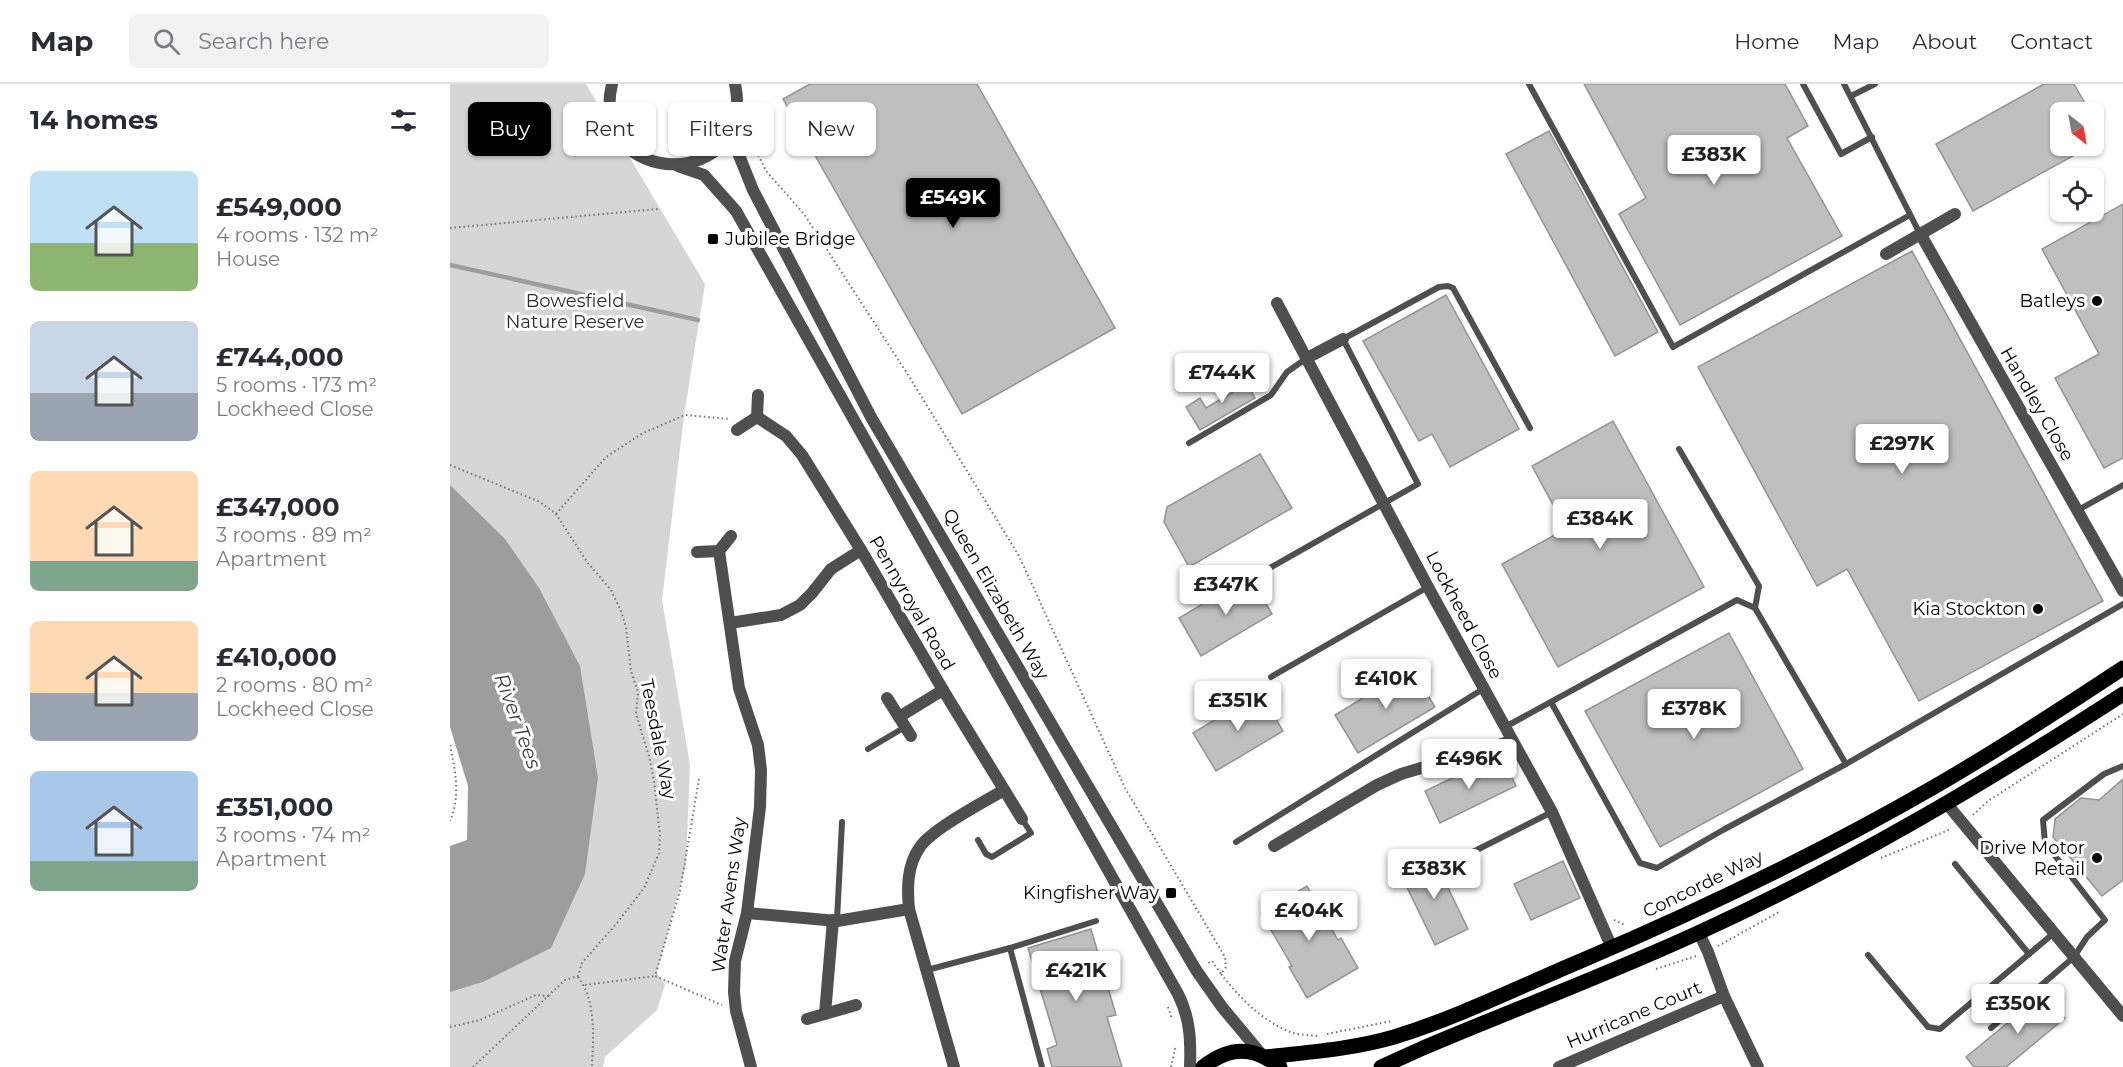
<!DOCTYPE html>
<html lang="en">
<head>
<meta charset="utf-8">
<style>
	body { margin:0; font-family:Montserrat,sans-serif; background:#f2f2f3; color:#2b2b33; height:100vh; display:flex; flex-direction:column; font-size:22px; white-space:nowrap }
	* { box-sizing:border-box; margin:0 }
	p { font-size:20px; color:#7c7c81 }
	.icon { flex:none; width:33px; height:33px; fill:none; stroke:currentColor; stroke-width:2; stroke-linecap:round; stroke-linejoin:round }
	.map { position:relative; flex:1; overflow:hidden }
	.side { display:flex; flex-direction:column; background:#fff; width:450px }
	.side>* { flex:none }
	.guide { position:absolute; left:18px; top:18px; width:570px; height:54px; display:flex; gap:12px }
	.needle { width:39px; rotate:149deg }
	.controls { position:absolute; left:1600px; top:18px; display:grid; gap:12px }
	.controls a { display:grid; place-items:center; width:54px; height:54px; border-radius:9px; background:#fff; box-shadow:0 2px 4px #0004; font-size:30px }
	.price { position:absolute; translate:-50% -51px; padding:0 14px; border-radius:6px; background:#fff; color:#222; font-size:20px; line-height:39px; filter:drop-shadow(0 2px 3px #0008) }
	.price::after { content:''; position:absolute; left:50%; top:36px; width:18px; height:14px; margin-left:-9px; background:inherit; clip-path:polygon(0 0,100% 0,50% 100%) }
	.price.selected { background:#000; color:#fff }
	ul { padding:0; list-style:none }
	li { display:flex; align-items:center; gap:18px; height:150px; padding:0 30px }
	li span { display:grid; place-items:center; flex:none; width:168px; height:120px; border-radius:9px; color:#555 }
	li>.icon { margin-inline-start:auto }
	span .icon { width:72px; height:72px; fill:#fffc; stroke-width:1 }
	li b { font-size:26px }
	h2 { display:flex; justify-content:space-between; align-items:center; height:72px; padding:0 30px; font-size:26px }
	.pill { padding:0 21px; border-radius:9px; background:#fff; box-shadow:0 2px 4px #0004; font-size:21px; line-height:54px }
	.pill.selected { background:#000; color:#fff }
	header { display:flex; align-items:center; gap:36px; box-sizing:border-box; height:84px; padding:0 30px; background:#fff; border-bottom:2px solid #e1e1e2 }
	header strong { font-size:28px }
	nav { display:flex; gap:33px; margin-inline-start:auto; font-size:21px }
	.search { width:420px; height:54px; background:#f2f2f3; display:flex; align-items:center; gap:15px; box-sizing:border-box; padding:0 21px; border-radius:9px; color:#7c7c81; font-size:22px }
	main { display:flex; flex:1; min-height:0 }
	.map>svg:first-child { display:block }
	.green { fill:#d6d6d6 }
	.water { fill:#9d9d9d }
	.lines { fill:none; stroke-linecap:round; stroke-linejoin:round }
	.stream { stroke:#9d9d9d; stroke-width:4.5 }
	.building { fill:#bfbfbf; stroke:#939393; stroke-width:1.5 }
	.path { stroke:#717171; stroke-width:2; stroke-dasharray:1.5 3; stroke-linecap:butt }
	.service { stroke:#4f4f4f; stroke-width:6 }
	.minor { stroke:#4f4f4f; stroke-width:12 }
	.tertiary { stroke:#4f4f4f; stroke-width:12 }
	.primary { stroke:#000; stroke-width:15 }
	.poi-dot { fill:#000; stroke:#fff; stroke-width:2 }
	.labels { text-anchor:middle; stroke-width:6; stroke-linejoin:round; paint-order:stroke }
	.poi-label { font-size:18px; fill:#000; stroke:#fff; text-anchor:end }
	.park-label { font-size:18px; fill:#2d2d2d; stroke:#fff }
	.street-label { font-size:18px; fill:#000; stroke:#fff }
	.water-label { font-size:20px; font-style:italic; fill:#3e3e3e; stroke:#fff }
</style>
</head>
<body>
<header>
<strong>Map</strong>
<div class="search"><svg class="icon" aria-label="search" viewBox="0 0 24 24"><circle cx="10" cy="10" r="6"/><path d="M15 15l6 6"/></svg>Search here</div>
<nav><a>Home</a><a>Map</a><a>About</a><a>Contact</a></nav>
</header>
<main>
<section class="side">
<h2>14 homes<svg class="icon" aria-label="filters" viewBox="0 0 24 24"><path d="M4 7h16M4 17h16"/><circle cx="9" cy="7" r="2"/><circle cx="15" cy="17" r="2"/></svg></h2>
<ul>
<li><span style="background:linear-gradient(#bfe0f5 60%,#8fb573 0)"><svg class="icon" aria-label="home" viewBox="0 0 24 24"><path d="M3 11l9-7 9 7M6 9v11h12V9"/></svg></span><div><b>£549,000</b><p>4 rooms · 132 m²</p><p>House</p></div></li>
<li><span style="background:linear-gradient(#c9d6e8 60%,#9aa5b1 0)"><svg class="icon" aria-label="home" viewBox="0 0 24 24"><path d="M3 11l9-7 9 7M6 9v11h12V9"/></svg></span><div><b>£744,000</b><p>5 rooms · 173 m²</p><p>Lockheed Close</p></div></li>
<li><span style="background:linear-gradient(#ffd9b3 75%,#7fa58c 0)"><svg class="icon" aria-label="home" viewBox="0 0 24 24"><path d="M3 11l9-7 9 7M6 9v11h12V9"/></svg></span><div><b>£347,000</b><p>3 rooms · 89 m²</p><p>Apartment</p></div></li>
<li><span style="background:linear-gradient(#ffd9b3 60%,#9aa5b1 0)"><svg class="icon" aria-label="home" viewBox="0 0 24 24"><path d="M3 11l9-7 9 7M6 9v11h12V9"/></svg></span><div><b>£410,000</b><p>2 rooms · 80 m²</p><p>Lockheed Close</p></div></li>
<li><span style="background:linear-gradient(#a9c7e8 75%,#7fa58c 0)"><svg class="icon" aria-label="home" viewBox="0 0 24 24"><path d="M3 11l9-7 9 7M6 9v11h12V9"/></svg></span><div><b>£351,000</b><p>3 rooms · 74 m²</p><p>Apartment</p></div></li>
</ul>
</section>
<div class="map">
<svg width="1673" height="983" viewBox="0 0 1673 983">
	<rect width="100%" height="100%" fill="#fff"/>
	<!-- green -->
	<polygon class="green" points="0,0 136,0 255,200 234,332 212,516 240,681 236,781 207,889 215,901 207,926 155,973 153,983 0,983 0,908 33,898 0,420"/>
	<!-- water -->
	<polygon class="water" points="0,401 55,455 89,504 130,582 148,694 135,790 101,864 33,898 0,908 0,762 17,756 18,702 0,643"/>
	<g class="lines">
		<!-- stream -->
		<polyline class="stream" points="0,181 248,236"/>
	</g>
	<!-- building -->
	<g class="building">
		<polygon points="360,0 527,0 665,244 512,330 333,15"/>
		<polygon points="1134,0 1335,0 1358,42 1337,54 1392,152 1230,241 1169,130 1196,114"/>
		<polygon points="1594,0 1624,0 1640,28 1611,28 1611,62 1641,62 1523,127 1486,60"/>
		<polygon points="1099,47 1208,248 1165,272 1056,70"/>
		<polygon points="1673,120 1673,374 1654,384 1605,294 1649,270 1592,165"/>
		<polygon points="1462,167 1653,517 1469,617 1397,485 1367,502 1248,283"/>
		<polygon points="996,211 1069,345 1000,383 982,350 969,357 913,257"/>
		<polygon points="791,290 805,314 750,346 736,323 750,314 756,324 783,308 777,299"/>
		<polygon points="1163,337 1254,503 1108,583 1052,480 1116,445 1082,382"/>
		<polygon points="810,370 842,424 739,483 714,438 717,423"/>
		<polygon points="800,492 822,530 751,572 729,534"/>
		<polygon points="1279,549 1353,685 1210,763 1135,627"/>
		<polygon points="967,581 979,601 974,605 985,623 908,669 885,631"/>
		<polygon points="810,608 833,647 766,687 743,649"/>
		<polygon points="1053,675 1066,702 990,739 975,707 1021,685 1024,689"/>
		<polygon points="1673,695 1673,796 1652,812 1603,753 1605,735 1631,714 1649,716"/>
		<polygon points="982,771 1018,845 985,861 949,787"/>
		<polygon points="1113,777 1130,814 1081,836 1064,800"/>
		<polygon points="857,802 888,856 891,854 908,884 857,914 839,883 842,882 811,829"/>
		<polygon points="641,845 666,931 657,933 672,983 602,983 597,965 607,961 578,864"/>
		<polygon points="1594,909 1615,934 1556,983 1524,983 1516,973"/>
	</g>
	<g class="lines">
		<!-- path -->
		<g class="path">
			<polyline points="299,32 305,64 316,87 354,130 460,294 569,472 675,704 775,873 776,883 771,890 762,877 756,880"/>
			<polyline points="0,144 208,125"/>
			<polyline points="0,381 90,418 106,430 137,478 161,506 171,527 176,543 181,587 188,608 186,630 199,672 204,697 210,751 209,769 194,804 167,839 132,879 128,892 115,896 23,983"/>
			<polyline points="106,430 156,373 193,349 235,331 280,335"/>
			<path d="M 0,661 C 5,687 11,711 0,737"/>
			<polyline points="249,695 230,807 205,892 272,921"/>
			<polyline points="1523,731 1538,717 1673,630"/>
			<polyline points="1431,774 1501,745"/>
			<path d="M 1222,820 C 1248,800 1279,786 1311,777"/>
			<polyline points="1164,836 1175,841"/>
			<polyline points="1268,862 1331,827"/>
			<polyline points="1206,885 1246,872"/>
			<path d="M 771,890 C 790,914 811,936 840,948 C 848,951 860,951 868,952"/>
			<path d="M 128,893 C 147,918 143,954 142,983"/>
			<polyline points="135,901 205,892"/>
			<polyline points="718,923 722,935"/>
			<polyline points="0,943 30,936 86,911 99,912"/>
			<polyline points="877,950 942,937"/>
			<polyline points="721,983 726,961"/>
		</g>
		<!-- service -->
		<g class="service">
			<polyline points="1079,0 1223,263 1460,131"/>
			<polyline points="1353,0 1391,70 1422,53"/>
			<polyline points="1394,0 1470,150"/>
			<polyline points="1401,12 1425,0"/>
			<polyline points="739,359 821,311 837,288 857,274"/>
			<polyline points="1229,365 1309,502 1305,524"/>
			<polyline points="1628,426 1673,401"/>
			<polyline points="818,485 968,400 893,255 989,203 998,202 1003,204 1080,344"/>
			<polyline points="821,593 978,503"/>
			<polyline points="1101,618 1190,779 1207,784 1273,746 1396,680"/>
			<polyline points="1055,643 1287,516 1305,524 1396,680 1673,520"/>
			<polyline points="418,665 455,643"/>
			<polyline points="528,756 536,770 542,773 581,749 572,735"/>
			<polyline points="786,758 1033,605"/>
			<polyline points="1505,780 1579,870"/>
			<polyline points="995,782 1102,728"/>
			<polyline points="387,836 392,738"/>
			<polyline points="560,864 592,983"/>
			<polyline points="1418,871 1478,943 1490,945 1604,849"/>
			<polyline points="477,886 560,864 646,837"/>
			<polyline points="1541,944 1624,873 1637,853 1655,836 1595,759 1593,736 1654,690 1673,682"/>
		</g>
		<!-- minor -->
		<g class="minor">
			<polyline points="1471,151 1673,507"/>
			<polyline points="1436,170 1505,130"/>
			<polyline points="827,219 978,503 1102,728 1162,864"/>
			<polyline points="857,274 893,255"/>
			<polyline points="307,333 336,352 352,371 411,466 493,606 572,735"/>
			<polyline points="287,346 307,333 308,311"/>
			<polyline points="281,452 269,467 289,604 308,661 311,686 310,723 297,829 285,877 284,908 286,927 301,983"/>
			<polyline points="247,468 269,467"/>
			<polyline points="280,539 331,531 350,521 362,509 381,485 411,466"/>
			<polyline points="437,614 461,652"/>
			<polyline points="449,633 493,606"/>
			<polyline points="1497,720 1673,932"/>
			<polyline points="824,762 927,701 951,690 1062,657"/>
			<polyline points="297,829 387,837 459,825"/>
			<polyline points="1249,849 1258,868 1274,912 1308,983"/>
			<polyline points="375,930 383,836"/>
			<polyline points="357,935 406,921"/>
			<path d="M 504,983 L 459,825 C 457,804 457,781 470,763 C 482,745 534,718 554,706"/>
			<polyline points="1109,983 1274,912"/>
		</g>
		<!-- tertiary -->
		<g class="tertiary">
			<path d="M 162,0 C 137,105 308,109 285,0"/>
			<polyline points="280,49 303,106 422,335 746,886 772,923 812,971"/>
			<path d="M 228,82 L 254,91 L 286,127 L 728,910 C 740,934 741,956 740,983"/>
		</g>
		<!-- primary -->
		<g class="primary">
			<path d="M 817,973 C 859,968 903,965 944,953 C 1009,933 1071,902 1133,876 C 1253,825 1371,768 1484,703 C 1548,666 1611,625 1673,584"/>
			<path d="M 753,983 C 780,962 803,962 830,983"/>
			<path d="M 931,983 L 973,964 C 1065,925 1159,890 1250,848 C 1397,781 1537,698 1673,610"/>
		</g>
	</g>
	<!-- markers -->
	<g class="poi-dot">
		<rect x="257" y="149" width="12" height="12" rx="3"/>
		<circle cx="1647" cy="217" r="6"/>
		<circle cx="1588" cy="525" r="6"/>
		<circle cx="1647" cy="774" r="6"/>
		<rect x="715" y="803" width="12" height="12" rx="3"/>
	</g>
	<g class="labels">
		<!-- poi labels -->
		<g class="poi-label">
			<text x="275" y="161" text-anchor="start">Jubilee Bridge</text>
			<text x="1635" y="223">Batleys</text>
			<text x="1576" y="531">Kia Stockton</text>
			<text x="1635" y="770">Drive Motor<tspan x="1635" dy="21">Retail</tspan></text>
			<text x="709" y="815">Kingfisher Way</text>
		</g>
		<!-- park labels -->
		<g class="park-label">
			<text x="125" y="223">Bowesfield<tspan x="125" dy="21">Nature Reserve</tspan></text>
		</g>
		<!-- street labels -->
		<g class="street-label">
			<text transform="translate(1587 320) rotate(60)" y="6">Handley Close</text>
			<text transform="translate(546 510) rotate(60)" y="6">Queen Elizabeth Way</text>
			<text transform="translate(462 519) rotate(60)" y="6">Pennyroyal Road</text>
			<text transform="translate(1014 531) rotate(62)" y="6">Lockheed Close</text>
			<text transform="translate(208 655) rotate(79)" y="6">Teesdale Way</text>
			<text transform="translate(1253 800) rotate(-26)" y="6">Concorde Way</text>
			<text transform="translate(279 811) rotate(-82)" y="6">Water Avens Way</text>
			<text transform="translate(1184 931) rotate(-23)" y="6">Hurricane Court</text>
		</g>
		<!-- water labels -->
		<g class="water-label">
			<text transform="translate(68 637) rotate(70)" y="7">River Tees</text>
		</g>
	</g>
</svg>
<div class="controls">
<a><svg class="needle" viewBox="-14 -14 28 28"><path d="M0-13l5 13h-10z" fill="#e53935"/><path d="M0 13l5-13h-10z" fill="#7c7c81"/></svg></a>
<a><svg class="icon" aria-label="locate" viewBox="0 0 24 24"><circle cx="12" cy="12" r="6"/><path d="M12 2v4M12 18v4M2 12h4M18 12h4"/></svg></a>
</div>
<b class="price" style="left:1264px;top:102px">£383K</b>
<b class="price selected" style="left:503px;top:145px">£549K</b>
<b class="price" style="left:772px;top:320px">£744K</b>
<b class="price" style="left:1452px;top:391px">£297K</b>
<b class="price" style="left:1150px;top:466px">£384K</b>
<b class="price" style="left:776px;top:532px">£347K</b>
<b class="price" style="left:936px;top:626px">£410K</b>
<b class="price" style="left:788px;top:648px">£351K</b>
<b class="price" style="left:1244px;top:656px">£378K</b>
<b class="price" style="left:1019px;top:706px">£496K</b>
<b class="price" style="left:984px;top:816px">£383K</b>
<b class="price" style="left:859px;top:858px">£404K</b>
<b class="price" style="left:626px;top:918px">£421K</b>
<b class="price" style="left:1568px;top:951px">£350K</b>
<div class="guide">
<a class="pill selected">Buy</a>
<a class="pill">Rent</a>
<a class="pill">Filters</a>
<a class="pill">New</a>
</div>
</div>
</main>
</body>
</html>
